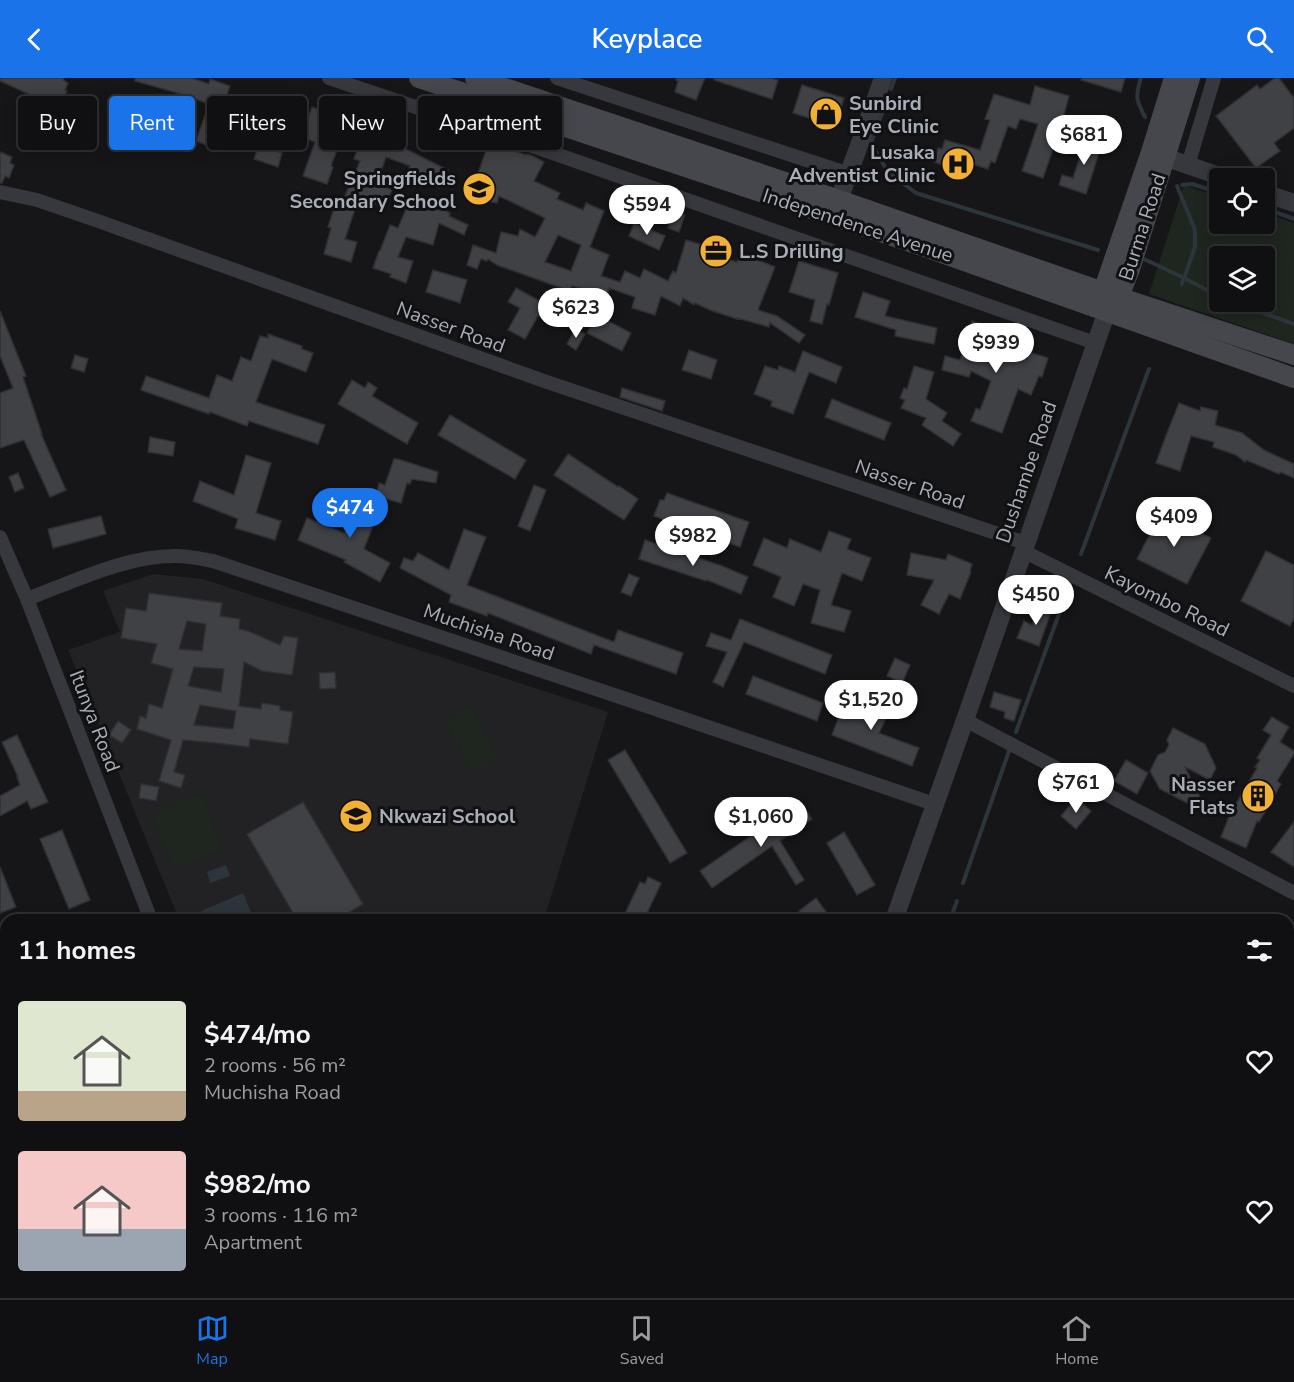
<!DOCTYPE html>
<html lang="en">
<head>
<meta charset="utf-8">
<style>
	body { margin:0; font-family:"Nunito Sans",sans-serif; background:#1e1e20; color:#f1f3f6; height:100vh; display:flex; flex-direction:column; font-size:22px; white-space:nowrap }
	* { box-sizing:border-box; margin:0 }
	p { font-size:20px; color:#9c9d9f }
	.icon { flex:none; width:33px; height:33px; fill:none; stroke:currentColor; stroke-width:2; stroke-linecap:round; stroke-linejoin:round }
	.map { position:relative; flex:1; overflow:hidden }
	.side { position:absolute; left:0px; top:836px; width:1294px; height:386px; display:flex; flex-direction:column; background:#101012; border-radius:18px 18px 0 0; box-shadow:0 3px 15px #0003,0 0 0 2px #303032 }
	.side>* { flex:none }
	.guide { position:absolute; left:18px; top:18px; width:600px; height:54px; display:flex; gap:12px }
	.controls { position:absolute; left:1209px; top:90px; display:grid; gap:12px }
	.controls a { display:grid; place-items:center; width:66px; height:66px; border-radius:6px; background:#101012; box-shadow:0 3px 15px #0003,0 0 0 2px #303032; font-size:30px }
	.price { position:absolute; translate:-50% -51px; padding:0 14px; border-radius:21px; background:#fff; color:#222; font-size:20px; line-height:39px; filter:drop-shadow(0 2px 3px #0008) }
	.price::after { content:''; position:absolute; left:50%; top:36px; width:18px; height:14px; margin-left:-9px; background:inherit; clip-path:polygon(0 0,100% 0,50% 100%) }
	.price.active { background:#1a73e8; color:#fff }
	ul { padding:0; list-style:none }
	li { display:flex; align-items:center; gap:18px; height:150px; padding:0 18px }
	li span { display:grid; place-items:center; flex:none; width:168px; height:120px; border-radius:6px; color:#555 }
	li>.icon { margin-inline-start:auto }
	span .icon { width:72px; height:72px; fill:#fffc; stroke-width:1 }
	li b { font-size:26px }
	h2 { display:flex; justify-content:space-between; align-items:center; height:72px; padding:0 18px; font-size:26px }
	.tag { padding:0 21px; border-radius:6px; background:#101012; box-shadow:0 3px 15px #0003,0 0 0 2px #303032; font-size:21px; line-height:54px }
	.tag.active { background:#1a73e8; color:#fff }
	header { display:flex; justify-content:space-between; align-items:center; height:78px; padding:0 18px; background:#1a73e8; color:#fff; font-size:27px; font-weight:600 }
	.dock { display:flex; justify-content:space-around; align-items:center; height:84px; border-top:2px solid #303032; background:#101012; font-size:16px; color:#9c9d9f }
	.dock a { display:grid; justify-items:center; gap:3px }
	.dock .active { color:#1a73e8 }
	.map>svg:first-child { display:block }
	.built { fill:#222225 }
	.green { fill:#1e261f; fill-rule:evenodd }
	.water { fill:#2c353c }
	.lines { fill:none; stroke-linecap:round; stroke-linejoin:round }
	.stream { stroke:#2c353c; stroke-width:4 }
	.building { fill:#404145; stroke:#303034; stroke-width:1.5; fill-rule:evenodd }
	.minor { stroke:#37383d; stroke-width:14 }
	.tertiary { stroke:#37383d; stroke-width:18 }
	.secondary { stroke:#45474d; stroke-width:20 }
	.labels { text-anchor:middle; stroke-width:6; stroke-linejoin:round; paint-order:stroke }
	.poi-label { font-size:20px; font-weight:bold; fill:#a8adb8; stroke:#111113; text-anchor:start }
	.street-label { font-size:20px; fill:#a8adb8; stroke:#111113 }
</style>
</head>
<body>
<header><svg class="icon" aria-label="back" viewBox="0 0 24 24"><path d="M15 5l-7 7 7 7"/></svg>Keyplace<svg class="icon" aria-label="search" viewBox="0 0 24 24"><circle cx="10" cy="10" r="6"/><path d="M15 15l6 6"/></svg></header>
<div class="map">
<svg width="1294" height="1220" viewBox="0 0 1294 1220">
	<rect width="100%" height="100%" fill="#161618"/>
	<!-- built -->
	<polygon class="built" points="153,496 203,501 608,634 544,841 179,841 68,572 120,554 103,513"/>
	<!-- green -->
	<g class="green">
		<path d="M 1184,107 L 1219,119 L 1220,146 L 1264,146 L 1265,135 L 1294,145 L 1294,266 L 1149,216 ZM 1220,178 L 1264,178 L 1264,224 L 1220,224 Z"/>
		<polygon points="471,627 498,681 472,695 445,642"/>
		<polygon points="201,715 222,771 173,791 152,735"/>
	</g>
	<!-- water -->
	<g class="water">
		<polygon points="226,787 230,798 210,805 207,794"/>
		<polygon points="243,815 253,839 248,842 204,841 201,833"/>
	</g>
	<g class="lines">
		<!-- stream -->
		<g class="stream">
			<path d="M 1141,0 C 1135,19 1136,22 1145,39"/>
			<polyline points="891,11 895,0"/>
			<polyline points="887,22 871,65 888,94 916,115 1098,172"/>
			<polyline points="1182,107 1192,106 1220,115"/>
			<polyline points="1177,108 1195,152 1195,169 1182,206"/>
			<polyline points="1264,130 1294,141"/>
			<polyline points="1144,181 1184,200 1220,219"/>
			<polyline points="1232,224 1294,246"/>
			<polyline points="1081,476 1149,291"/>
			<polyline points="1016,654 1071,503"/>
			<polyline points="963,805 1009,673"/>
			<polyline points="950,842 957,823"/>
			<polyline points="827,1220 827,1215"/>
		</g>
	</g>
	<!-- building -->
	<g class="building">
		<polygon points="0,0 64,0 63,2 68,5 65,12 67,13 59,30 0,3"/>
		<polygon points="135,0 192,0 209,6 210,1 230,8 217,45 232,50 223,73 196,63 209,26 181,16 135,3"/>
		<polygon points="676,0 705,0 696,22 675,14 678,3 676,2"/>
		<polygon points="714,0 771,0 778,2 772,21 714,2"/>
		<polygon points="1082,0 1125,0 1121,14 1081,2"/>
		<polygon points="1275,0 1279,0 1294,20 1294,50 1274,65 1280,73 1256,90 1216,38 1257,7 1260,11"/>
		<polygon points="802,7 844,20 836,48 793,35"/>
		<polygon points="1035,8 1069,18 1061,48 1043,100 1022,93 1038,46 1020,41 1016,51 1008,48 995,85 991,83 988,91 969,85 966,95 934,84 938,70 942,71 945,62 980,72 990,42 985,41 994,16 1030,27"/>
		<polygon points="249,21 281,31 275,51 243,40"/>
		<polygon points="312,29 348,43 331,88 333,89 327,106 303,98 315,64 301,59"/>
		<polygon points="367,46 371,46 405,59 402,69 448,92 439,110 407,94 410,88 386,79 377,105 392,112 384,130 359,119 345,161 357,164 351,184 324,176 331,150 328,149 338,118 344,120 360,83 354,81"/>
		<polygon points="1087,57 1103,62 1086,116 1059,107 1062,97 1073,100"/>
		<path d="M 489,64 L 526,77 L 527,76 L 533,78 L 544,84 L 534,103 L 560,115 L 557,121 L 583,132 L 586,125 L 604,133 L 590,169 L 609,177 L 601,198 L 620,204 L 625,193 L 640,200 L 644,191 L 668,203 L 673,193 L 676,195 L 686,162 L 716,171 L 714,177 L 737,184 L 740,175 L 775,189 L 758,232 L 777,238 L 805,257 L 799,265 L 770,245 L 769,249 L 737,240 L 737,241 L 710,232 L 695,225 L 694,227 L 683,220 L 680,228 L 661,218 L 655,237 L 632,230 L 635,219 L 609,210 L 607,218 L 572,208 L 570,213 L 497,187 L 488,181 L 487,183 L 481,181 L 477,191 L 467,187 L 473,167 L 496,175 L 501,154 L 518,158 L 520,151 L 535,159 L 545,140 L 499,118 L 497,125 L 471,120 L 475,101 L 476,101 ZM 558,157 L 581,167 L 571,193 L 545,184 Z"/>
		<polygon points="259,67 282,75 278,89 254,81"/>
		<polygon points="0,74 12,79 10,85 14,87 9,100 5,98 2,105 0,105"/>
		<polygon points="410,122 440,132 441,130 450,135 449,138 468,147 464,157 439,145 433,167 406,159 398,179 413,183 406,205 390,199 391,196 373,190 379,173 380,173 390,147 398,150"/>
		<polygon points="675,133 685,137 679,154 668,150"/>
		<polygon points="634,145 665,158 659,172 629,158"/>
		<polygon points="799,183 838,195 829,227 827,226 822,246 810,243 815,222 789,214"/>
		<polygon points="433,192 467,202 460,225 426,214"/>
		<polygon points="516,210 558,233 552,244 538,238 525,261 508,252 520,230 508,224"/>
		<polygon points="863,214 890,223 885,238 937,250 934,266 895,258 896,252 855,239"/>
		<polygon points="0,233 26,298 23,299 42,356 41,356 66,412 50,419 24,362 0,370 0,315 13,310 0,278"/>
		<polygon points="597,237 631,255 622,273 587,255"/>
		<polygon points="972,243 999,251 993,270 1027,281 1029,274 1048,280 1042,299 1039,298 1031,317 1018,311 1002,355 971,343 976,330 980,332 991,303 971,293 969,299 942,292 945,278 960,282"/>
		<polygon points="575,251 585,256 576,272 567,266"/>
		<polygon points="268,256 302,268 302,271 313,275 306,294 272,281 256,324 325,347 318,366 249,343 247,348 210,334 209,336 141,312 146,298 209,320 217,297 232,303 241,279 251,283 260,258 268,260"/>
		<polygon points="689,272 717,282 711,301 682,292"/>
		<polygon points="803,273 842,289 836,305 809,294 793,336 771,328 772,323 754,316 765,288 778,292 779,288 795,294"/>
		<polygon points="75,277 88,281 84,294 71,290"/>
		<polygon points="914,288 934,294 926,321 947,335 942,343 961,356 953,368 922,347 926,340 901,330 905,322 900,320 904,310 907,311"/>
		<polygon points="352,302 365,310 368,304 377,310 372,318 418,345 407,366 338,326"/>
		<polygon points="622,310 665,323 662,333 620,319"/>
		<polygon points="832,321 891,345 884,362 825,339"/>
		<polygon points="1179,325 1200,333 1201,329 1218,333 1215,347 1242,355 1264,372 1294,386 1294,400 1280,394 1279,396 1246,382 1245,384 1236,377 1213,369 1214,364 1191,358 1180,393 1156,385 1165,360"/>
		<polygon points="450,337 526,382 515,401 438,357"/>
		<polygon points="150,359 175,364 173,378 148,374"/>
		<polygon points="568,376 618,409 619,408 638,421 624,442 554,397"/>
		<polygon points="246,377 271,385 256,435 281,443 275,462 235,450 238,441 193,423 200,403 234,417"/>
		<polygon points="394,381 398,381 438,394 436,405 412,401 410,406 407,405 401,425 376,418 379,405 385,407"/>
		<polygon points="18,395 24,410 15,414 9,399"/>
		<polygon points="534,407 546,412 530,453 518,448"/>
		<polygon points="667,415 749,444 740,469 654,438 660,422 664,422"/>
		<polygon points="359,416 382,425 364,471 390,485 380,504 344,484 346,482 298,462 307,440 344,455"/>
		<polygon points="1161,435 1211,460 1187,506 1137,481"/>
		<polygon points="101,438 106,456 53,470 48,451"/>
		<polygon points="464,451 486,459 467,507 614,564 618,552 683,575 676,596 594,567 591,576 488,535 487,538 449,524 451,517 400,490 404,480 413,483 418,475 449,492"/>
		<polygon points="829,453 851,461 847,471 871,480 862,503 842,495 831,527 851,533 844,554 811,545 820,512 803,506 794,528 773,519 781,499 753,487 764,460 787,470 790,461 821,474"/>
		<polygon points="645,462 722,488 748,499 741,516 707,502 706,503 639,481"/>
		<polygon points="1266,473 1294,487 1294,540 1290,548 1241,523"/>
		<polygon points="911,475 946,482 948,476 972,486 970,493 971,494 960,521 949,516 939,536 921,527 934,502 907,497"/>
		<polygon points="629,496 639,500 631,518 621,514"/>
		<path d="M 149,515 L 222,525 L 220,538 L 240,541 L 239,551 L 248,553 L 280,567 L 284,558 L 298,560 L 292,597 L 262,593 L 244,584 L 239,628 L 261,631 L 262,625 L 280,628 L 280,632 L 293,634 L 288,666 L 250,661 L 249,669 L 216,665 L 183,662 L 174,694 L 185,697 L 181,710 L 159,703 L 171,662 L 137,651 L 140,638 L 146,640 L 149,626 L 162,630 L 173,591 L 151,585 L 157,566 L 121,560 L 126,530 L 146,533 ZM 187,543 L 206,546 L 202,573 L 179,571 ZM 194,589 L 224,591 L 221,614 L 188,608 ZM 200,627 L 236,633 L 233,651 L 194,647 Z"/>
		<polygon points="1041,524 1053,528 1039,568 1017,560 1024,543 1032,547"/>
		<polygon points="740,541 832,577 825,596 744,564 723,609 713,604 727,574 706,568 711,555 731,562"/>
		<polygon points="895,580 910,587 902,605 887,598"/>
		<polygon points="335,594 336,610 320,611 319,595"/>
		<polygon points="753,598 823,625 817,643 746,616"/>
		<polygon points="994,614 1021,622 1014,643 1004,640 1005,634 990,629"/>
		<polygon points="847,617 888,636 879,655 919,670 912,688 832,657"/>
		<polygon points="1272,639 1289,649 1280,664 1294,673 1294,676 1277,703 1281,706 1259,744 1257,743 1246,770 1221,759 1230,736 1257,690 1255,689 1260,682 1257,680 1271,657 1263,652"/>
		<polygon points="118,643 131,652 122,665 109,657"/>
		<polygon points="1173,650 1205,666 1216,690 1210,702 1185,689 1200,719 1195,729 1160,711 1150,693 1158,677 1165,674 1169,667 1167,662"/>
		<polygon points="17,657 48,724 31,731 27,723 0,738 0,718 20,707 17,699 18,699 2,664"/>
		<polygon points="625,672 687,775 670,785 608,682"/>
		<polygon points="1126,682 1148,695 1137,716 1114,703"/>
		<polygon points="141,706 159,709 156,723 139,720"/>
		<polygon points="1076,720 1091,733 1076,751 1061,738"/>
		<polygon points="303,724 363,826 337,842 297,842 247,756"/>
		<polygon points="800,724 812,741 780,763 804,802 796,807 772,768 712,810 700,793"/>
		<polygon points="1294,744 1294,789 1271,774"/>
		<polygon points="62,752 90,822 69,831 40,761"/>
		<polygon points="844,754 875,807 857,817 827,765"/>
		<polygon points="0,789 16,829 0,835"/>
		<polygon points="648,799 661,805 644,842 622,842 640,804 645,806"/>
		<polygon points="816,820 832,842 805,842 799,833"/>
	</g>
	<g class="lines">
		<!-- minor -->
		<g class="minor">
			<polyline points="329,0 550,74 1095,265"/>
			<polyline points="557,0 849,96"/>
			<polyline points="1188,87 1214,0"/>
			<polyline points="0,114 37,122 98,143 544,303 1025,465"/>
			<polyline points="0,459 27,521 151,842"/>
			<polyline points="1023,473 1294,608"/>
			<path d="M 27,521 C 73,504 127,477 177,478 C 189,478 202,481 213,483 L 629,622 L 934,726"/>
			<polyline points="965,642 1294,815"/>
			<polyline points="0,1035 6,1033"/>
			<polyline points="498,1215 500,1220"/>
			<polyline points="570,1215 609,1220"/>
		</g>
		<!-- tertiary -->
		<g class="tertiary">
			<polyline points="1153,75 1225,100"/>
			<polyline points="1264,115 1294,125"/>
			<polyline points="834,135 867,46 883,0"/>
			<polyline points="894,842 965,642 1107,233"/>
			<polyline points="768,1220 770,1215"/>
		</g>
		<!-- secondary -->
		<g class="secondary">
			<polyline points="419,0 922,168 1294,300"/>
			<polyline points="475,0 839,122 1106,215 1294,277"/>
			<polyline points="1106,227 1106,205 1151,74 1174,0"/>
			<polyline points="1110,228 1122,211 1130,191 1190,0"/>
		</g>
	</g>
	<!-- icons -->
	<defs>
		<g id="shop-disc" transform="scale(1.725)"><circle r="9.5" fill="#f2b134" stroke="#111113"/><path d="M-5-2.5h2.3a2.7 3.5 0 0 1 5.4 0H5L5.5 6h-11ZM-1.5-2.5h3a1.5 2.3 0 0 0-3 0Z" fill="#111"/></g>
		<g id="hospital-disc" transform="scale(1.725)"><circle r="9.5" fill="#f2b134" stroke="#111113"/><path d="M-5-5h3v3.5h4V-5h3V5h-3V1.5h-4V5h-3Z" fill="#111"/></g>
		<g id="school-disc" transform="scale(1.725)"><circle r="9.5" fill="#f2b134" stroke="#111113"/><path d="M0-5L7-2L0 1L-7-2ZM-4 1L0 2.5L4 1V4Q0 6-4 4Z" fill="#111"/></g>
		<g id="office-disc" transform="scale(1.725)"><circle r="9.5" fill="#f2b134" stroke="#111113"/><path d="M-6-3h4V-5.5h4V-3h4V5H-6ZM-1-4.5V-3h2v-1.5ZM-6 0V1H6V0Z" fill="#111"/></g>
		<g id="building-disc" transform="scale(1.725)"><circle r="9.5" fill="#f2b134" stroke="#111113"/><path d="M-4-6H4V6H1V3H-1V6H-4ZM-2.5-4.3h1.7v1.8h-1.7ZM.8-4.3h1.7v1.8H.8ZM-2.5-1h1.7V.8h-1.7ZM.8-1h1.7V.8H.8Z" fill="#111"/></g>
	</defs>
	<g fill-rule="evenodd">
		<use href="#shop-disc" x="826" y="36"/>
		<use href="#hospital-disc" x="958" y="86"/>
		<use href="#school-disc" x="479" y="111"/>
		<use href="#office-disc" x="716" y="173"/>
		<use href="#building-disc" x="1258" y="718"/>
		<use href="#school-disc" x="356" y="738"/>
	</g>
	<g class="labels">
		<!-- poi labels -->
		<g class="poi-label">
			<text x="849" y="32">Sunbird<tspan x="849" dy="23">Eye Clinic</tspan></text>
			<text x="935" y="81" text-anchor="end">Lusaka<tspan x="935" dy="23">Adventist Clinic</tspan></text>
			<text x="456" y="107" text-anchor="end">Springfields<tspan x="456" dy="23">Secondary School</tspan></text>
			<text x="739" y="180">L.S Drilling</text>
			<text x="1235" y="713" text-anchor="end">Nasser<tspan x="1235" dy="23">Flats</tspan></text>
			<text x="379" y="745">Nkwazi School</text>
		</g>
		<!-- street labels -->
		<g class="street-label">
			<text transform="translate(858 147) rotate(18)" y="7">Independence Avenue</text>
			<text transform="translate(1142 149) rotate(-72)" y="7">Burma Road</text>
			<text transform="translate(451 249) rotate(20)" y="7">Nasser Road</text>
			<text transform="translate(1026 394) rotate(-71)" y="7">Dushambe Road</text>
			<text transform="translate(910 406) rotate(19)" y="7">Nasser Road</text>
			<text transform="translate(1167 523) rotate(26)" y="7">Kayombo Road</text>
			<text transform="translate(489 554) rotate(19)" y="7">Muchisha Road</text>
			<text transform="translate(95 643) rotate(69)" y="7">Itunya Road</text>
		</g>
	</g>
</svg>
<div class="controls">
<a><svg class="icon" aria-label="locate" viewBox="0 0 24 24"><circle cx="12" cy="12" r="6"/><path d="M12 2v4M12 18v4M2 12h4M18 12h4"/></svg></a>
<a><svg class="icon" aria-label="layers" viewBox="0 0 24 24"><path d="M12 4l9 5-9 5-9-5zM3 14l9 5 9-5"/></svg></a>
</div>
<b class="price" style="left:1084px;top:88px">$681</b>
<b class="price" style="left:647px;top:158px">$594</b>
<b class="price" style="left:576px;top:261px">$623</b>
<b class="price" style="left:996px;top:296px">$939</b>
<b class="price active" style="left:350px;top:461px">$474</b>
<b class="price" style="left:1174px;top:470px">$409</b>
<b class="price" style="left:693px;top:489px">$982</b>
<b class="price" style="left:1036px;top:548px">$450</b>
<b class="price" style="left:871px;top:653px">$1,520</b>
<b class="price" style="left:1076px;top:736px">$761</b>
<b class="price" style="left:761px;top:770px">$1,060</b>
<div class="guide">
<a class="tag">Buy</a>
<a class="tag active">Rent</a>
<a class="tag">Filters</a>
<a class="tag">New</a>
<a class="tag">Apartment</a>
</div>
<section class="side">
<h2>11 homes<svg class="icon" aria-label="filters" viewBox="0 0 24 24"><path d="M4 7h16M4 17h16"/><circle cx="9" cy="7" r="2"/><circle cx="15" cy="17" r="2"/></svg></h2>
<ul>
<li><span style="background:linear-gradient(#dfe7d0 75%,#b9a48a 0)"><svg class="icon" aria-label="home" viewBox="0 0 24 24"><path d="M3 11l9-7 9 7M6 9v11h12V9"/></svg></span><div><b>$474/mo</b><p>2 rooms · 56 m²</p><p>Muchisha Road</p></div><svg class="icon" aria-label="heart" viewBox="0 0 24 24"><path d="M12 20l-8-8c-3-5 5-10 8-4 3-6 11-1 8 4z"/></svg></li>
<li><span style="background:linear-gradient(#f6c9c9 65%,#9aa5b1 0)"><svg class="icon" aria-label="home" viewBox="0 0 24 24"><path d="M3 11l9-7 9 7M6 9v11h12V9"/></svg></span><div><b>$982/mo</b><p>3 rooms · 116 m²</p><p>Apartment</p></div><svg class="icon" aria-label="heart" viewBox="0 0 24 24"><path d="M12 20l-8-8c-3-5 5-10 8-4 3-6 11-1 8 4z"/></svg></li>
</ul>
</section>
</div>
<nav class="dock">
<a class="active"><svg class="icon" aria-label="map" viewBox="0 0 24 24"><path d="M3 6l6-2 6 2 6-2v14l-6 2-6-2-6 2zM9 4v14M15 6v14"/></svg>Map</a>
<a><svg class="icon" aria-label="saved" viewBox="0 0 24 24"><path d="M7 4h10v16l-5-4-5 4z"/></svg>Saved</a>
<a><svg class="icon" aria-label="home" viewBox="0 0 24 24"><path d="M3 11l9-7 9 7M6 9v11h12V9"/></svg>Home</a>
</nav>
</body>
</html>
